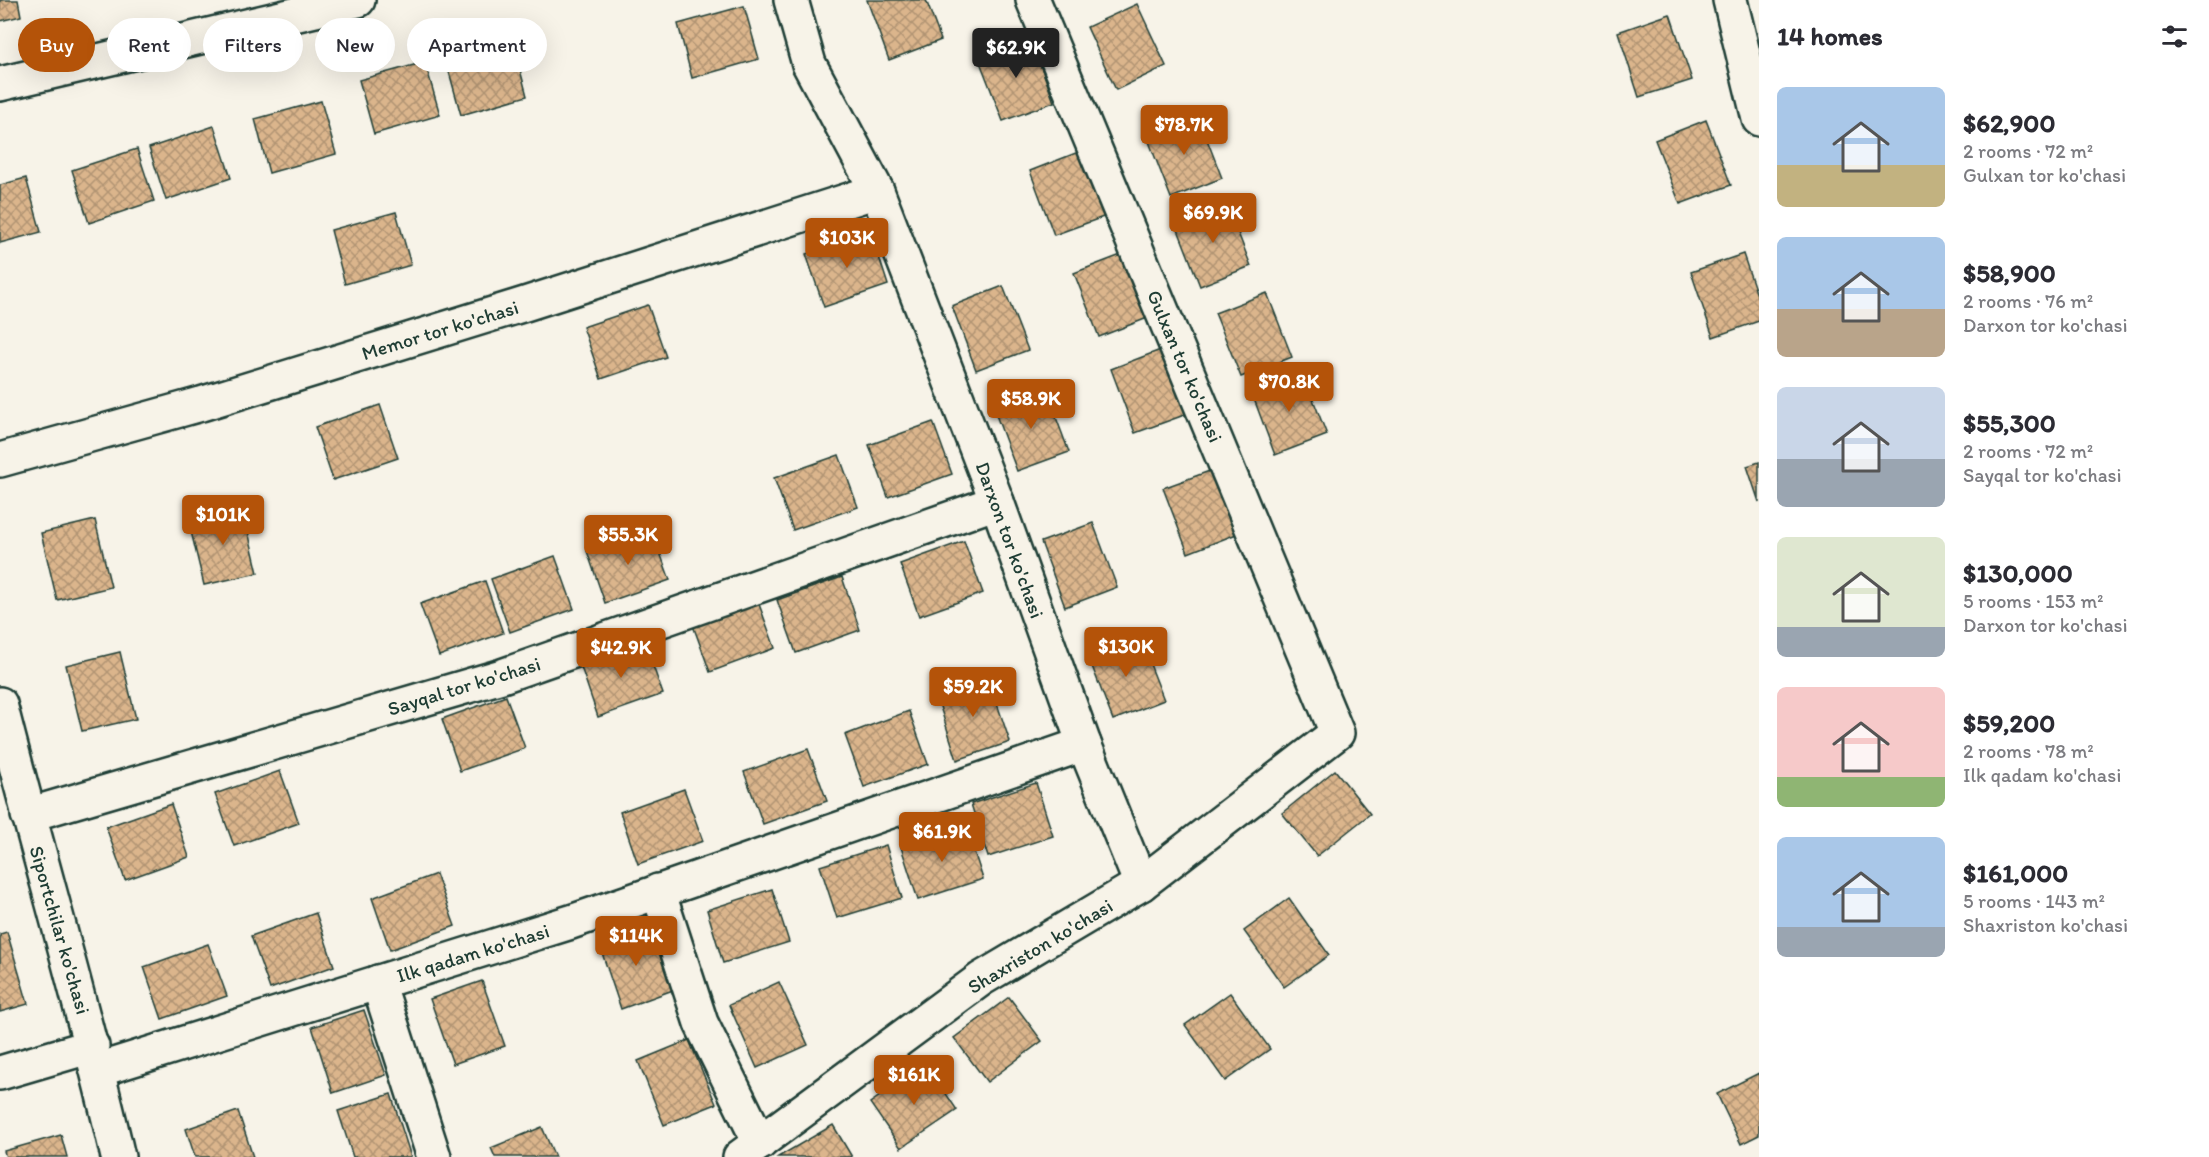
<!DOCTYPE html>
<html lang="en">
<head>
<meta charset="utf-8">
<style>
	body { margin:0; font-family:Itim,sans-serif; background:#f7f7f7; color:#2b2b33; height:100vh; display:flex; flex-direction:column; font-size:22px; white-space:nowrap }
	* { box-sizing:border-box; margin:0 }
	p { font-size:20px; color:#7c7c81 }
	.icon { flex:none; width:33px; height:33px; fill:none; stroke:currentColor; stroke-width:2; stroke-linecap:round; stroke-linejoin:round }
	.map { position:relative; flex:1; overflow:hidden }
	.side { display:flex; flex-direction:column; background:#fff; width:450px }
	.side>* { flex:none }
	.top-card { position:absolute; left:18px; top:18px; width:570px; height:54px; display:flex; gap:12px }
	.price { position:absolute; translate:-50% -51px; padding:0 14px; border-radius:6px; background:#b45309; color:#fff; font-size:20px; line-height:39px; filter:drop-shadow(0 2px 3px #0008) }
	.price::after { content:''; position:absolute; left:50%; top:36px; width:18px; height:14px; margin-left:-9px; background:inherit; clip-path:polygon(0 0,100% 0,50% 100%) }
	.price.active { background:#222; color:#fff }
	ul { padding:0; list-style:none }
	li { display:flex; align-items:center; gap:18px; height:150px; padding:0 18px }
	li span { display:grid; place-items:center; flex:none; width:168px; height:120px; border-radius:9px; color:#555 }
	li>.icon { margin-inline-start:auto }
	span .icon { width:72px; height:72px; fill:#fffc; stroke-width:1 }
	li b { font-size:26px }
	h2 { display:flex; justify-content:space-between; align-items:center; height:72px; padding:0 18px; font-size:26px }
	.chip { padding:0 21px; border-radius:27px; background:#fff; box-shadow:0 6px 24px #0002; font-size:21px; line-height:54px }
	.chip.active { background:#b45309; color:#fff }
	main { display:flex; flex:1; min-height:0 }
	.map>svg:first-child { display:block }
	.building { fill:url(#building-cross-hatch); stroke:#1f3d34; stroke-width:1.5 }
	.lines { fill:none; stroke-linecap:round; stroke-linejoin:round }
	.street-casing { stroke:#1f3d34; stroke-width:38 }
	.street { stroke:#f7f3e8; stroke-width:33 }
	.labels { text-anchor:middle; stroke-width:4.5; stroke-linejoin:round; paint-order:stroke }
	.street-label { font-size:20px; fill:#1f3d34; stroke:#f7f3e8 }
</style>
</head>
<body>
<main>
<div class="map">
<svg width="1759" height="1157" viewBox="0 0 1759 1157">
	<defs>
		<pattern id="building-cross-hatch" width="8" height="8" patternUnits="userSpaceOnUse" patternTransform="scale(1.5)"><rect width="8" height="8" fill="#dbb58c"/><path d="M0 0l8 8M0 8l8-8" fill="none" stroke="#b19473"/></pattern>
	</defs>
	<rect width="100%" height="100%" fill="#f7f3e8"/>
	<filter id="ink" filterUnits="userSpaceOnUse"><feTurbulence type="fractalNoise" baseFrequency=".0167" numOctaves="2"/><feDisplacementMap in="SourceGraphic" scale="12" xChannelSelector="R" yChannelSelector="G"/><feConvolveMatrix kernelMatrix="1 2 1 2 8 2 1 2 1" color-interpolation-filters="sRGB"/></filter>
	<g filter="url(#ink)">
		<!-- building -->
		<g class="building">
			<polygon points="0,0 18,0 21,16 0,21"/>
			<polygon points="867,0 926,0 941,40 889,60"/>
			<polygon points="1137,4 1166,66 1116,90 1087,27"/>
			<polygon points="744,6 759,59 692,78 678,24"/>
			<polygon points="1670,14 1692,80 1639,97 1618,32"/>
			<polygon points="1030,37 1054,102 1003,121 978,57"/>
			<polygon points="513,43 527,96 461,115 446,61"/>
			<polygon points="425,62 440,115 374,134 359,80"/>
			<polygon points="321,101 336,154 269,173 255,119"/>
			<polygon points="1197,114 1222,178 1171,198 1146,134"/>
			<polygon points="1706,120 1731,185 1680,204 1655,140"/>
			<polygon points="214,126 231,178 166,200 149,148"/>
			<polygon points="137,149 154,201 89,223 72,170"/>
			<polygon points="1081,151 1106,216 1054,235 1030,171"/>
			<polygon points="26,178 41,232 0,243 0,185"/>
			<polygon points="1226,202 1251,266 1200,286 1175,222"/>
			<polygon points="396,212 411,265 345,284 331,230"/>
			<polygon points="871,232 888,285 824,307 806,254"/>
			<polygon points="1126,253 1150,317 1099,337 1074,273"/>
			<polygon points="1743,254 1759,301 1759,321 1713,337 1691,272"/>
			<polygon points="1003,286 1028,350 976,370 952,306"/>
			<polygon points="1267,293 1292,357 1241,377 1215,313"/>
			<polygon points="648,305 666,357 601,379 583,327"/>
			<polygon points="1163,349 1187,414 1135,433 1111,369"/>
			<polygon points="1302,371 1327,435 1275,455 1251,391"/>
			<polygon points="1045,388 1069,452 1017,471 993,407"/>
			<polygon points="380,405 398,458 333,480 315,427"/>
			<polygon points="933,422 952,474 888,497 869,445"/>
			<polygon points="839,455 858,507 793,530 774,478"/>
			<polygon points="1759,462 1759,502 1747,466"/>
			<polygon points="1215,469 1239,533 1188,553 1163,488"/>
			<polygon points="242,506 258,573 204,585 188,519"/>
			<polygon points="95,520 111,587 57,600 41,533"/>
			<polygon points="1093,523 1117,587 1065,607 1041,542"/>
			<polygon points="651,528 670,580 605,603 587,551"/>
			<polygon points="964,541 983,593 919,616 900,564"/>
			<polygon points="555,556 574,609 510,632 491,579"/>
			<polygon points="842,577 860,630 796,653 777,600"/>
			<polygon points="485,581 503,633 439,656 420,604"/>
			<polygon points="756,596 775,648 710,672 691,620"/>
			<polygon points="1139,636 1164,700 1113,720 1088,656"/>
			<polygon points="644,641 663,694 598,717 580,664"/>
			<polygon points="120,652 136,719 82,731 66,665"/>
			<polygon points="988,677 1010,742 957,760 936,694"/>
			<polygon points="506,696 525,748 460,771 442,719"/>
			<polygon points="909,711 928,764 864,787 845,735"/>
			<polygon points="808,749 827,801 763,824 744,772"/>
			<polygon points="1335,770 1370,814 1317,856 1282,813"/>
			<polygon points="280,771 299,823 234,846 215,794"/>
			<polygon points="1036,783 1053,836 988,857 971,804"/>
			<polygon points="684,789 703,841 638,864 620,812"/>
			<polygon points="171,804 189,857 125,880 106,827"/>
			<polygon points="966,827 983,879 918,900 901,847"/>
			<polygon points="886,845 902,898 837,918 820,866"/>
			<polygon points="436,874 455,926 390,950 372,898"/>
			<polygon points="772,889 789,942 723,963 707,910"/>
			<polygon points="1289,898 1329,955 1284,987 1244,931"/>
			<polygon points="316,913 334,966 270,989 251,936"/>
			<polygon points="651,926 673,990 621,1009 599,944"/>
			<polygon points="7,932 28,1004 0,1012 0,934"/>
			<polygon points="208,944 227,996 162,1019 144,967"/>
			<polygon points="482,981 505,1046 453,1064 430,999"/>
			<polygon points="779,982 808,1045 757,1068 729,1005"/>
			<polygon points="1230,993 1270,1049 1225,1081 1185,1025"/>
			<polygon points="1009,997 1042,1041 987,1082 954,1038"/>
			<polygon points="364,1010 386,1075 333,1093 312,1027"/>
			<polygon points="689,1040 716,1104 664,1125 638,1061"/>
			<polygon points="926,1064 957,1110 901,1148 870,1103"/>
			<polygon points="1759,1073 1759,1135 1741,1144 1717,1094"/>
			<polygon points="391,1094 411,1157 353,1157 338,1111"/>
			<polygon points="238,1111 253,1157 195,1157 186,1129"/>
			<polygon points="833,1125 852,1157 778,1157"/>
			<polygon points="542,1127 555,1157 495,1157 491,1148"/>
			<polygon points="61,1135 67,1157 6,1157 4,1151"/>
		</g>
		<g class="lines">
			<!-- street casing -->
			<g class="street-casing">
				<g id="street">
					<polyline points="791,0 809,64 877,191 997,502 1084,744 1141,884"/>
					<polyline points="1730,0 1759,119"/>
					<polyline points="0,84 358,0"/>
					<polyline points="0,460 201,404 525,304 877,191"/>
					<path d="M 0,704 C 38,855 83,1005 118,1157"/>
					<polyline points="28,815 502,676 997,502"/>
					<polyline points="658,891 701,1023 760,1143"/>
					<polyline points="378,982 434,1157"/>
					<polyline points="98,1070 571,922 1084,744"/>
					<polyline points="0,1073 92,1046"/>
					<polyline points="740,1157 981,979 1141,884 1337,733 1033,0"/>
				</g>
			</g>
			<!-- street -->
			<use href="#street" class="street"/>
		</g>
	</g>
	<g class="labels">
		<!-- street labels -->
		<g class="street-label">
			<text transform="translate(440 330) rotate(-17)" y="7">Memor tor ko'chasi</text>
			<text transform="translate(1185 366) rotate(67)" y="7">Gulxan tor ko'chasi</text>
			<text transform="translate(1010 540) rotate(70)" y="7">Darxon tor ko'chasi</text>
			<text transform="translate(464 686) rotate(-17)" y="7">Sayqal tor ko'chasi</text>
			<text transform="translate(60 930) rotate(74)" y="7">Siportchilar ko'chasi</text>
			<text transform="translate(1040 946) rotate(-31)" y="7">Shaxriston ko'chasi</text>
			<text transform="translate(473 953) rotate(-17)" y="7">Ilk qadam ko'chasi</text>
		</g>
	</g>
</svg>
<b class="price active" style="left:1016px;top:79px">$62.9K</b>
<b class="price" style="left:1184px;top:156px">$78.7K</b>
<b class="price" style="left:1213px;top:244px">$69.9K</b>
<b class="price" style="left:847px;top:269px">$103K</b>
<b class="price" style="left:1289px;top:413px">$70.8K</b>
<b class="price" style="left:1031px;top:430px">$58.9K</b>
<b class="price" style="left:223px;top:546px">$101K</b>
<b class="price" style="left:628px;top:566px">$55.3K</b>
<b class="price" style="left:1126px;top:678px">$130K</b>
<b class="price" style="left:621px;top:679px">$42.9K</b>
<b class="price" style="left:973px;top:718px">$59.2K</b>
<b class="price" style="left:942px;top:863px">$61.9K</b>
<b class="price" style="left:636px;top:967px">$114K</b>
<b class="price" style="left:914px;top:1106px">$161K</b>
<div class="top-card">
<a class="chip active">Buy</a>
<a class="chip">Rent</a>
<a class="chip">Filters</a>
<a class="chip">New</a>
<a class="chip">Apartment</a>
</div>
</div>
<section class="side">
<h2>14 homes<svg class="icon" aria-label="filters" viewBox="0 0 24 24"><path d="M4 7h16M4 17h16"/><circle cx="9" cy="7" r="2"/><circle cx="15" cy="17" r="2"/></svg></h2>
<ul>
<li><span style="background:linear-gradient(#a9c7e8 65%,#c2b280 0)"><svg class="icon" aria-label="home" viewBox="0 0 24 24"><path d="M3 11l9-7 9 7M6 9v11h12V9"/></svg></span><div><b>$62,900</b><p>2 rooms · 72 m²</p><p>Gulxan tor ko'chasi</p></div></li>
<li><span style="background:linear-gradient(#a9c7e8 60%,#b9a48a 0)"><svg class="icon" aria-label="home" viewBox="0 0 24 24"><path d="M3 11l9-7 9 7M6 9v11h12V9"/></svg></span><div><b>$58,900</b><p>2 rooms · 76 m²</p><p>Darxon tor ko'chasi</p></div></li>
<li><span style="background:linear-gradient(#c9d6e8 60%,#9aa5b1 0)"><svg class="icon" aria-label="home" viewBox="0 0 24 24"><path d="M3 11l9-7 9 7M6 9v11h12V9"/></svg></span><div><b>$55,300</b><p>2 rooms · 72 m²</p><p>Sayqal tor ko'chasi</p></div></li>
<li><span style="background:linear-gradient(#dfe7d0 75%,#9aa5b1 0)"><svg class="icon" aria-label="home" viewBox="0 0 24 24"><path d="M3 11l9-7 9 7M6 9v11h12V9"/></svg></span><div><b>$130,000</b><p>5 rooms · 153 m²</p><p>Darxon tor ko'chasi</p></div></li>
<li><span style="background:linear-gradient(#f6c9c9 75%,#8fb573 0)"><svg class="icon" aria-label="home" viewBox="0 0 24 24"><path d="M3 11l9-7 9 7M6 9v11h12V9"/></svg></span><div><b>$59,200</b><p>2 rooms · 78 m²</p><p>Ilk qadam ko'chasi</p></div></li>
<li><span style="background:linear-gradient(#a9c7e8 75%,#9aa5b1 0)"><svg class="icon" aria-label="home" viewBox="0 0 24 24"><path d="M3 11l9-7 9 7M6 9v11h12V9"/></svg></span><div><b>$161,000</b><p>5 rooms · 143 m²</p><p>Shaxriston ko'chasi</p></div></li>
</ul>
</section>
</main>
</body>
</html>
